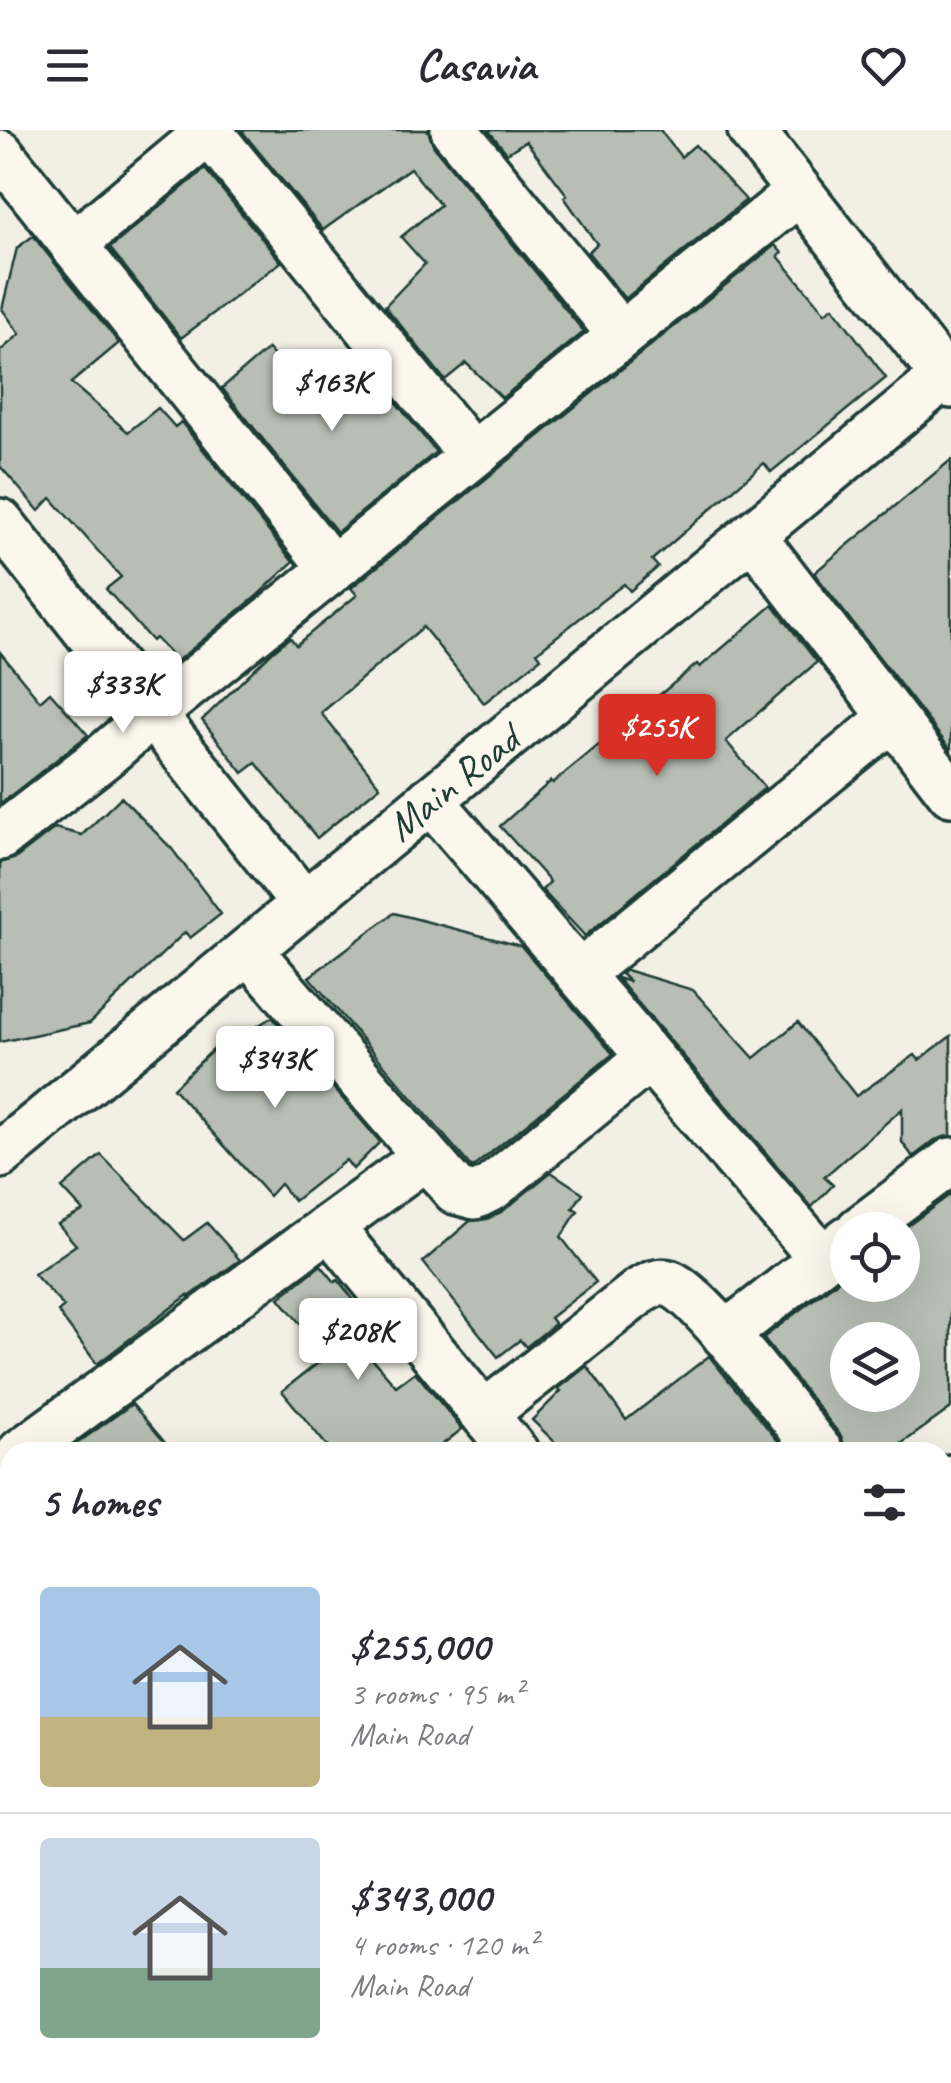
<!DOCTYPE html>
<html lang="en">
<head>
<meta charset="utf-8">
<style>
	body { margin:0; font-family:Caveat,sans-serif; background:#f2f2f3; color:#2b2b33; height:100vh; display:flex; flex-direction:column; font-size:38px; white-space:nowrap }
	* { box-sizing:border-box; margin:0 }
	p { font-size:32px; color:#7c7c81 }
	.icon { flex:none; width:55px; height:55px; fill:none; stroke:currentColor; stroke-width:2; stroke-linecap:round; stroke-linejoin:round }
	.map { position:relative; flex:1; overflow:hidden }
	.side { position:absolute; left:0px; top:1312px; width:952px; height:642px; display:flex; flex-direction:column; background:#fff; border-radius:30px 30px 0 0; box-shadow:0 10px 40px #0002 }
	.side>* { flex:none }
	.buttons { position:absolute; left:830px; top:1082px; display:grid; gap:20px }
	.buttons a { display:grid; place-items:center; width:90px; height:90px; border-radius:50%; background:#fff; box-shadow:0 10px 40px #0002; font-size:50px }
	.price { position:absolute; translate:-50% -85px; padding:0 22px; border-radius:10px; background:#fff; color:#222; font-size:32px; line-height:65px; filter:drop-shadow(0 2px 5px #0008) }
	.price::after { content:''; position:absolute; left:50%; top:60px; width:30px; height:22px; margin-left:-15px; background:inherit; clip-path:polygon(0 0,100% 0,50% 100%) }
	.price.current { background:#d93025; color:#fff }
	ul { padding:0; list-style:none }
	li { display:flex; align-items:center; gap:30px; height:250px; padding:0 40px }
	li+li { border-top:2px solid #e1e1e2 }
	li span { display:grid; place-items:center; flex:none; width:280px; height:200px; border-radius:10px; color:#555 }
	li>.icon { margin-inline-start:auto }
	span .icon { width:120px; height:120px; fill:#fffc; stroke-width:1 }
	li b { font-size:42px }
	h2 { display:flex; justify-content:space-between; align-items:center; height:120px; padding:0 40px; font-size:42px }
	header { display:flex; justify-content:space-between; align-items:center; height:130px; padding:0 40px; background:#fff; font-size:45px; font-weight:700 }
	.map>svg:first-child { display:block }
	.building { fill:#b7beb3; stroke:#1f3d34; stroke-width:2.5; fill-rule:evenodd }
	.lines { fill:none; stroke-linecap:round; stroke-linejoin:round }
	.minor-casing { stroke:#1f3d34; stroke-width:52 }
	.minor { stroke:#fbf7ec; stroke-width:45 }
	.labels { text-anchor:middle; stroke-width:8; stroke-linejoin:round; paint-order:stroke }
	.street-label { font-size:42px; fill:#1f3d34; stroke:#fbf7ec }
</style>
</head>
<body>
<header><svg class="icon" aria-label="menu" viewBox="0 0 24 24"><path d="M4 6h16M4 12h16M4 18h16"/></svg>Casavia<svg class="icon" aria-label="heart" viewBox="0 0 24 24"><path d="M12 20l-8-8c-3-5 5-10 8-4 3-6 11-1 8 4z"/></svg></header>
<div class="map">
<svg width="951" height="1953" viewBox="0 0 951 1953">
	<rect width="100%" height="100%" fill="#f2f0e5"/>
	<filter id="ink" filterUnits="userSpaceOnUse"><feTurbulence type="fractalNoise" baseFrequency=".01" numOctaves="2"/><feDisplacementMap in="SourceGraphic" scale="20" xChannelSelector="R" yChannelSelector="G"/><feConvolveMatrix kernelMatrix="1 2 1 2 8 2 1 2 1" color-interpolation-filters="sRGB"/></filter>
	<g filter="url(#ink)">
		<!-- building -->
		<g class="building">
			<polygon points="241,0 428,0 434,17 584,202 502,268 466,233 445,250 385,176 425,134 401,107 440,75 410,38 323,100"/>
			<polygon points="488,0 660,0 681,27 695,15 746,70 625,169 588,122 597,114 564,67 567,65 526,11 507,23"/>
			<polygon points="205,39 281,132 181,208 110,118"/>
			<polygon points="33,106 119,213 71,253 128,302 158,278 175,297 181,292 293,432 257,466 177,531 155,508 152,511 106,459 121,447 51,368 39,381 0,336 0,221 20,204 2,179 17,118"/>
			<polygon points="775,115 782,123 778,126 825,183 833,177 886,248 771,342 764,333 652,430 658,437 630,461 624,454 603,470 537,522 541,528 484,573 423,497 321,583 380,656 317,708 256,633 243,643 202,590 272,522 290,507 296,515 357,465 351,458"/>
			<polygon points="268,219 309,266 359,227 436,322 337,402 222,258"/>
			<polygon points="951,330 951,620 814,443"/>
			<polygon points="773,475 817,532 726,611 765,658 585,806 542,760 550,752 500,696 551,651 553,653 697,534 700,537"/>
			<polygon points="0,522 40,571 50,562 88,605 0,674"/>
			<polygon points="121,667 172,719 221,784 190,808 185,802 90,893 0,912 0,733 16,728 55,698 82,705"/>
			<polygon points="394,783 521,816 613,924 472,1038 309,847"/>
			<polygon points="626,840 693,860 754,928 798,892 856,966 915,925 919,930 951,906 951,1005 935,1010 913,1027 902,1012 902,979 824,1047 833,1055 812,1077 617,848 630,852 621,844"/>
			<polygon points="272,887 380,1012 353,1039 346,1030 294,1071 280,1054 269,1066 173,958 219,914 222,918"/>
			<polygon points="101,1025 184,1110 207,1093 240,1130 189,1167 188,1165 97,1234 58,1182 64,1177 34,1144 76,1115 58,1094 83,1081 62,1058"/>
			<polygon points="551,1042 583,1063 573,1078 578,1081 561,1107 596,1152 550,1188 555,1194 526,1217 520,1210 498,1227 423,1132 470,1091 487,1089 503,1081"/>
			<path d="M 951,1064 L 951,1278 L 890,1322 L 846,1322 L 841,1306 L 763,1208 L 848,1143 L 848,1155 L 902,1155 L 902,1100 ZM 848,1210 L 902,1210 L 902,1265 L 848,1265 Z"/>
			<polygon points="321,1135 335,1152 338,1150 364,1183 346,1199 396,1256 415,1242 462,1299 433,1322 332,1322 282,1261 327,1226 279,1168"/>
			<polygon points="709,1226 787,1322 565,1322 532,1290 561,1261 558,1259 587,1236 626,1290"/>
			<polygon points="132,1274 173,1322 65,1322"/>
		</g>
		<g class="lines">
			<!-- minor casing -->
			<g class="minor-casing">
				<g id="minor">
					<polyline points="454,0 621,205"/>
					<polyline points="751,0 951,255"/>
					<polyline points="209,2 472,325"/>
					<polyline points="0,23 332,438"/>
					<polyline points="73,115 211,0"/>
					<polyline points="0,392 304,774"/>
					<polyline points="752,405 951,663"/>
					<path d="M 430,670 C 562,822 690,977 822,1128"/>
					<polyline points="0,707 103,627 153,584 799,62"/>
					<polyline points="249,820 456,1061 475,1066 491,1058 648,929"/>
					<polyline points="581,843 892,588"/>
					<polyline points="0,1025 951,241"/>
					<polyline points="330,1097 515,1322"/>
					<polyline points="859,1100 951,1031"/>
					<polyline points="725,1205 848,1109"/>
					<path d="M 484,1284 L 640,1161 C 649,1156 658,1150 669,1153 C 701,1164 794,1290 820,1322"/>
					<polyline points="21,1322 425,1027"/>
					<polyline points="0,1344 10,1358"/>
					<polyline points="942,1355 951,1348"/>
					<polyline points="0,1506 10,1499"/>
					<polyline points="942,1654 951,1665"/>
					<polyline points="0,1798 10,1823"/>
					<polyline points="942,1806 951,1798"/>
					<polyline points="942,1864 951,1874"/>
					<polyline points="58,1945 61,1953"/>
					<polyline points="478,1945 485,1953"/>
					<polyline points="203,1953 213,1945"/>
					<polyline points="592,1953 602,1945"/>
				</g>
			</g>
			<!-- minor -->
			<use href="#minor" class="minor"/>
		</g>
	</g>
	<g class="labels">
		<!-- street labels -->
		<g class="street-label">
			<text transform="translate(452 652) rotate(-39)" y="15">Main Road</text>
		</g>
	</g>
</svg>
<div class="buttons">
<a><svg class="icon" aria-label="locate" viewBox="0 0 24 24"><circle cx="12" cy="12" r="6"/><path d="M12 2v4M12 18v4M2 12h4M18 12h4"/></svg></a>
<a><svg class="icon" aria-label="layers" viewBox="0 0 24 24"><path d="M12 4l9 5-9 5-9-5zM3 14l9 5 9-5"/></svg></a>
</div>
<b class="price" style="left:332px;top:304px">$163K</b>
<b class="price" style="left:123px;top:606px">$333K</b>
<b class="price current" style="left:657px;top:649px">$255K</b>
<b class="price" style="left:275px;top:981px">$343K</b>
<b class="price" style="left:358px;top:1253px">$208K</b>
<section class="side">
<h2>5 homes<svg class="icon" aria-label="filters" viewBox="0 0 24 24"><path d="M4 7h16M4 17h16"/><circle cx="9" cy="7" r="2"/><circle cx="15" cy="17" r="2"/></svg></h2>
<ul>
<li><span style="background:linear-gradient(#a9c7e8 65%,#c2b280 0)"><svg class="icon" aria-label="home" viewBox="0 0 24 24"><path d="M3 11l9-7 9 7M6 9v11h12V9"/></svg></span><div><b>$255,000</b><p>3 rooms · 95 m²</p><p>Main Road</p></div></li>
<li><span style="background:linear-gradient(#c9d6e8 65%,#7fa58c 0)"><svg class="icon" aria-label="home" viewBox="0 0 24 24"><path d="M3 11l9-7 9 7M6 9v11h12V9"/></svg></span><div><b>$343,000</b><p>4 rooms · 120 m²</p><p>Main Road</p></div></li>
</ul>
</section>
</div>
</body>
</html>
